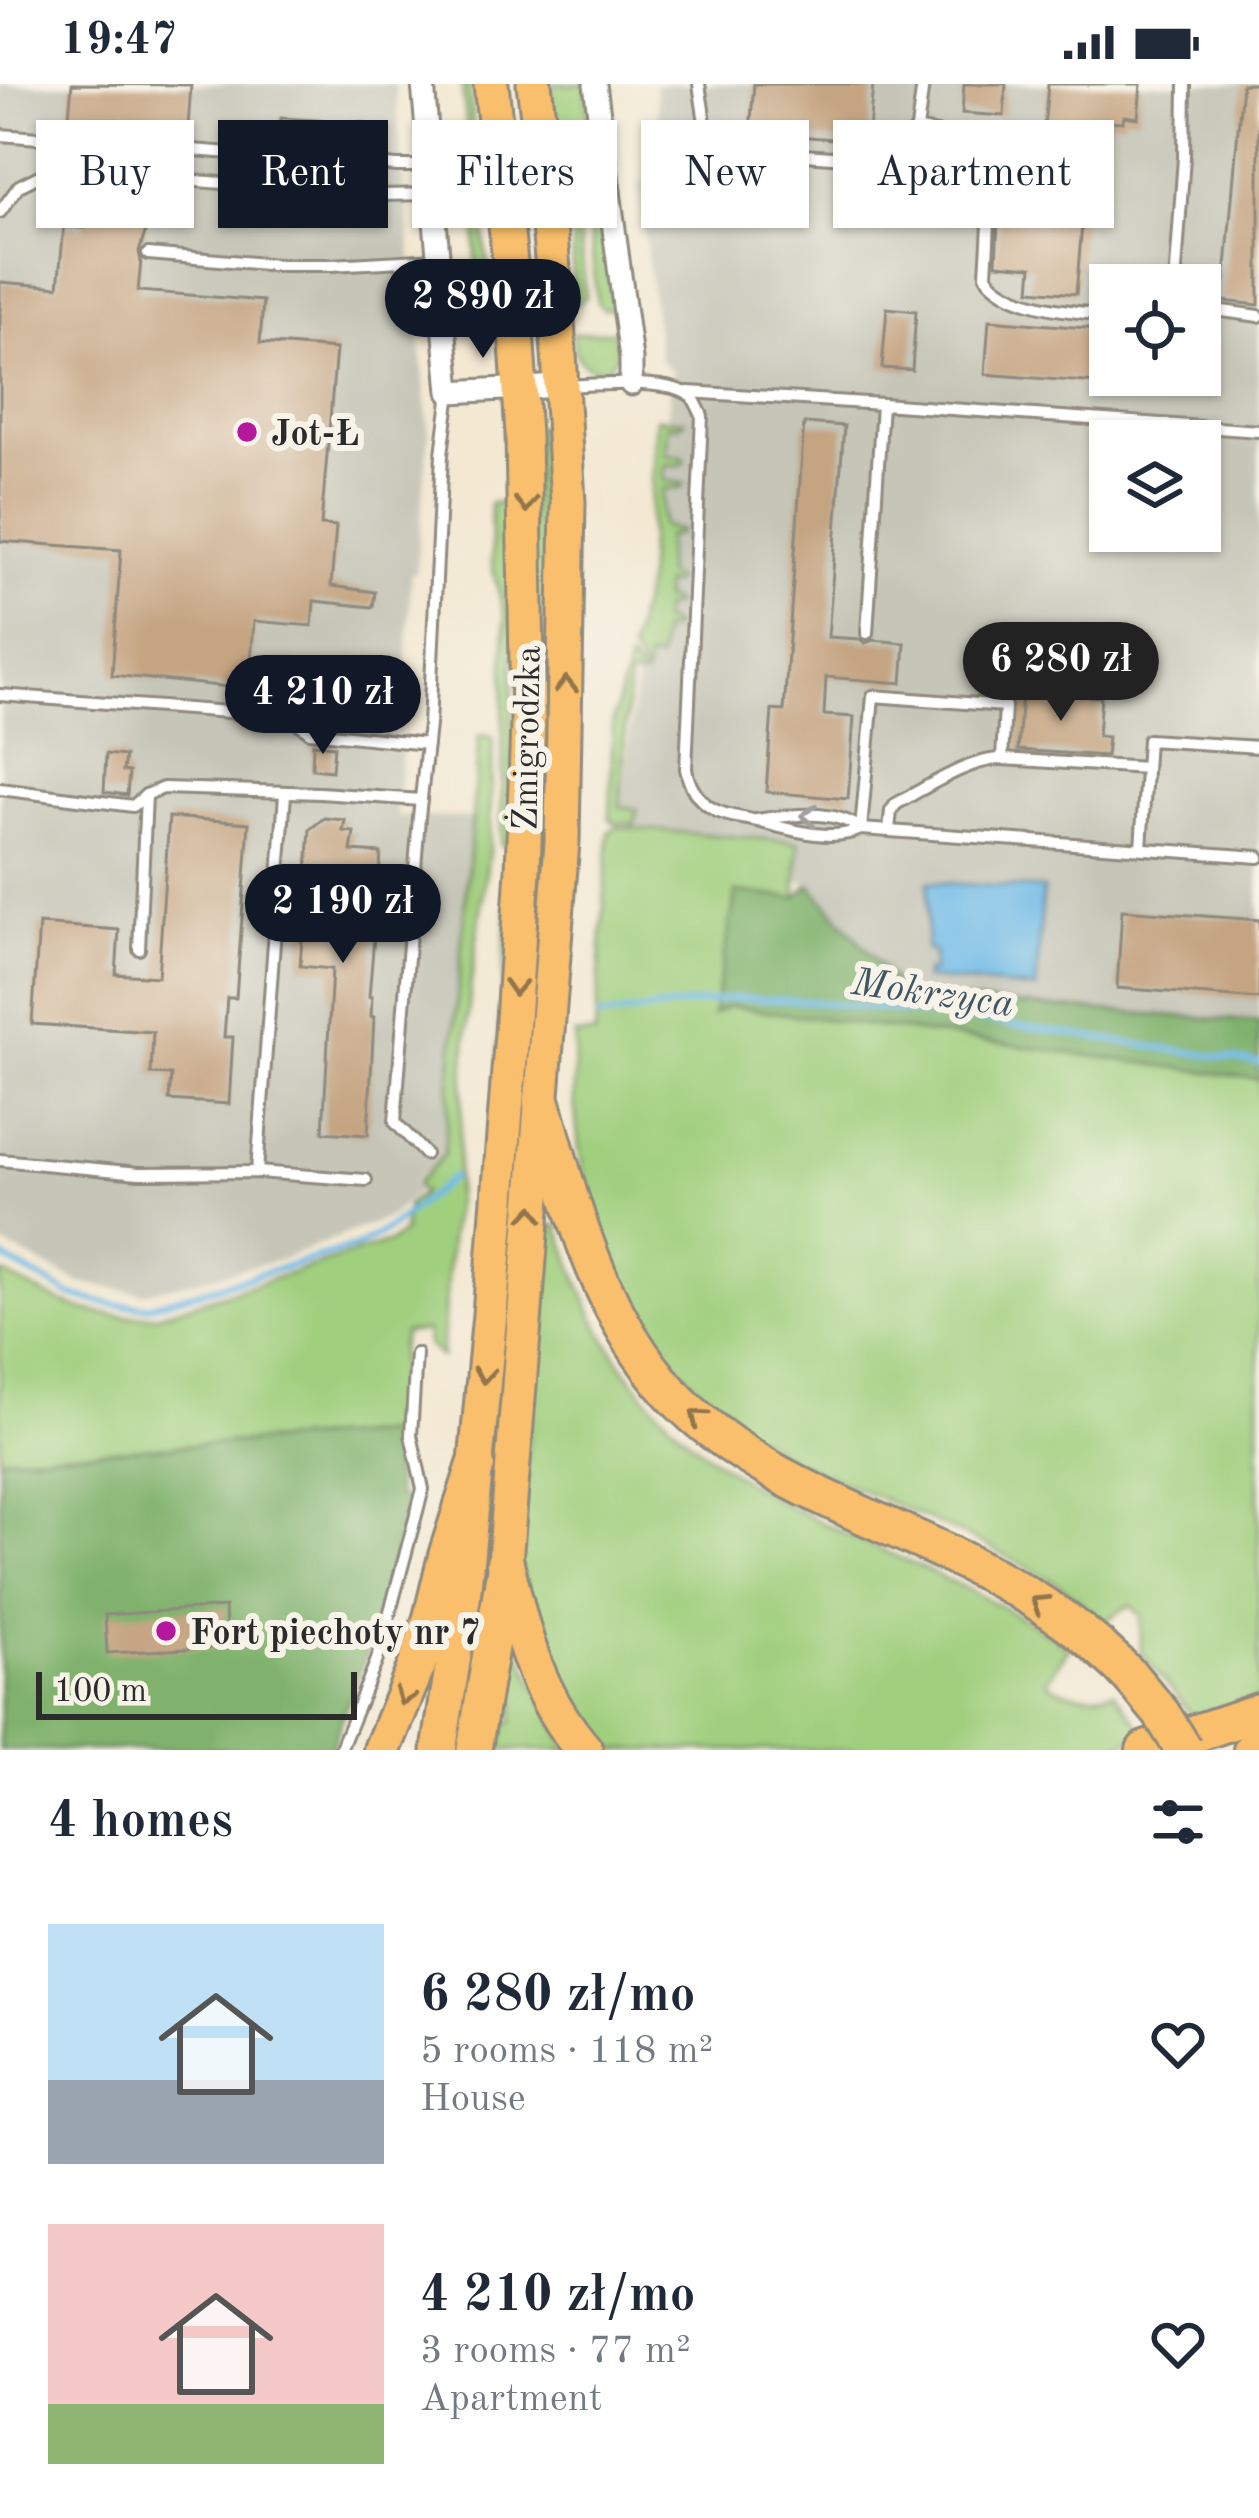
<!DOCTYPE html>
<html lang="en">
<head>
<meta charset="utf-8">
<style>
	body { margin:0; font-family:"Old Standard TT",serif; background:#f6f6f7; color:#1f2937; height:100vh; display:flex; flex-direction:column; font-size:45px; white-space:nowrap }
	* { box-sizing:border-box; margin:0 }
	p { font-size:39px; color:#747a83 }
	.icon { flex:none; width:66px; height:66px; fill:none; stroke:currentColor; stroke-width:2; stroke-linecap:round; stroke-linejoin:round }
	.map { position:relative; height:1666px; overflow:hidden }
	.panel { display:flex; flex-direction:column; background:#fff; flex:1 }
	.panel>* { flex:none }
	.hud { position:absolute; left:36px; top:36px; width:1188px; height:108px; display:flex; gap:24px }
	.controls { position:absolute; left:1089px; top:180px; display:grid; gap:24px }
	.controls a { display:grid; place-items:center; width:132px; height:132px; border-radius:0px; background:#fff; box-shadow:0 3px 9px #0004; font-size:60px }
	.scale { position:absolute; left:36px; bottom:30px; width:321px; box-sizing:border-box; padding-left:12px; border:6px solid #2b2b2b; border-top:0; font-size:33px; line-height:42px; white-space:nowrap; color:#2b2b2b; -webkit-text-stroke:9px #f7f3e8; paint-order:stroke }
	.price { position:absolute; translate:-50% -102px; padding:0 27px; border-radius:42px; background:#111827; color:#fff; font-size:39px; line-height:78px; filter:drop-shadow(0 3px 6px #0008) }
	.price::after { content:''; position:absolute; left:50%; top:72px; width:36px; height:27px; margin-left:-18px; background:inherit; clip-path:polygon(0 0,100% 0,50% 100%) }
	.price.current { background:#222; color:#fff }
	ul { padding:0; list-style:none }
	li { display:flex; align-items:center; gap:36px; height:300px; padding:0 48px }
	li span { display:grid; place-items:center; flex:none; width:336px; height:240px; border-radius:0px; color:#555 }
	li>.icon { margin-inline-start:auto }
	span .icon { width:144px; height:144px; fill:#fffc; stroke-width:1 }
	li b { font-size:51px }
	h2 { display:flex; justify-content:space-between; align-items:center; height:144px; padding:0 48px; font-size:51px }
	.tag { padding:0 42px; border-radius:0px; background:#fff; box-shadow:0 3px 9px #0004; font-size:42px; line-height:108px }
	.tag.current { background:#111827; color:#fff }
	.status { display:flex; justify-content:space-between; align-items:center; height:84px; padding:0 60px; background:#fff; direction:ltr }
	.status svg { height:33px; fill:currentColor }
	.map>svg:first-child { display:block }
	.industrial { fill:#c5c5b8; fill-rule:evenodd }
	.green { fill:#a0cf7e; stroke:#667d54; stroke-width:3 }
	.forest { fill:#80b26d; stroke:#566e4c; stroke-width:3 }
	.water { fill:#6fbbe8; stroke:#4d738a; stroke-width:3 }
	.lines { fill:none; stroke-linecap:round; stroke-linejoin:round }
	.stream { stroke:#6fbbe8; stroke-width:6 }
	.building { fill:#c5a482 }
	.service-casing { stroke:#8f8a7e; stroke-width:16 }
	.minor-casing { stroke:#8f8a7e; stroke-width:27 }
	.primary-casing { stroke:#8f8a7e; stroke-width:39 }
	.motorway-casing { stroke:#8f8a7e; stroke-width:42 }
	.service { stroke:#fff; stroke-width:10 }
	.minor { stroke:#fff; stroke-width:21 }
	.primary { stroke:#f9bf6d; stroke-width:33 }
	.motorway { stroke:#f9bf6d; stroke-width:36 }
	.motorway-bridge-casing { stroke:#8f8a7e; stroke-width:42; stroke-linecap:butt }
	.motorway-bridge { stroke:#f9bf6d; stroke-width:36 }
	.oneway { stroke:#92754c }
	.oneway2 { stroke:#a0a0a0 }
	.poi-dot { fill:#b5179e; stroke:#f7f3e8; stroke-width:4.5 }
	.labels { text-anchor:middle; stroke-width:12; stroke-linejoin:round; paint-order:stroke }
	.poi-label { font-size:36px; font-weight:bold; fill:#2b2b2b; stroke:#f7f3e8; text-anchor:start }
	.street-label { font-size:36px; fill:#2b2b2b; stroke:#f7f3e8 }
	.water-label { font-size:39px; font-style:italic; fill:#3f5664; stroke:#f7f3e8 }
</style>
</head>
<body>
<div class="status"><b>19:47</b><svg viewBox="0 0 49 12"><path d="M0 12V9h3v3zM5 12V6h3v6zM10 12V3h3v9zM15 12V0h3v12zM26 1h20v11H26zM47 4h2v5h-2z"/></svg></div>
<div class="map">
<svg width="1259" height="1666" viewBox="0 0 1259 1666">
	<rect width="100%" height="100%" fill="#f7f3e8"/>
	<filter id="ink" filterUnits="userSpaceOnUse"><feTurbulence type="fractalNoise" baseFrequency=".00833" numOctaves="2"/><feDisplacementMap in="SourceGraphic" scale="24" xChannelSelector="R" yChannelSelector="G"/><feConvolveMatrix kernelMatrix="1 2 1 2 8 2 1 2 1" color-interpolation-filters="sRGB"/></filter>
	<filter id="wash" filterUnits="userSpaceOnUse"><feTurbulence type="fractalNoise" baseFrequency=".004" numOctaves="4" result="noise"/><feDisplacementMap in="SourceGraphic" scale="48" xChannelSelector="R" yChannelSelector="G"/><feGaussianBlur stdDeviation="2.7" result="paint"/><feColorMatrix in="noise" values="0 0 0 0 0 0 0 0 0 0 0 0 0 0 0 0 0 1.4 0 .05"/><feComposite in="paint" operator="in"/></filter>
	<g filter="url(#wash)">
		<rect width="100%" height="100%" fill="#f3e8d2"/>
		<!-- industrial -->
		<g class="industrial">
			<polygon points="0,0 395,0 429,350 416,488 411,489 405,615 389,614 386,645 402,667 397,732 473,734 443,1070 412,1099 418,1106 391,1132 282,1175 143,1209 80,1199 0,1159"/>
			<path d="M 655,0 L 1259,0 L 1259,938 L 907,913 L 810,800 L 619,739 L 673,288 L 660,276 L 638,100 L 663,83 ZM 1110,201 L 1200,201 L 1200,291 L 1110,291 ZM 1110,357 L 1200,357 L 1200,447 L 1110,447 Z"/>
		</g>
		<!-- green -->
		<g class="green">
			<polygon points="462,0 469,0 492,224 480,225 476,177 477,133"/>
			<polygon points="549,0 585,0 597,85 583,86 581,71 566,72 553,34"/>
			<polygon points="598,98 614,224 603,225 597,219 587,123 593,114 593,99"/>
			<polygon points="573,137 578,139 586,212 580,219 572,220"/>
			<path d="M 616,247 L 618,269 L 607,285 C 582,288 574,272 572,250 Z"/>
			<polygon points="656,334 684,336 680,341 668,341 666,371 682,372 685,377 680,381 665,381 664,396 684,400 680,404 663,405 662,442 680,447 678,450 667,452 665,490 675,496 672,500 664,500 663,515 671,517 674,521 663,525 662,538 670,539 673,545 661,547 659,575 647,575 646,591 630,566 646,500"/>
			<polygon points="537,342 540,342 542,351 545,613 550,728 497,1413 462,1666 455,1666"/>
			<polygon points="490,419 503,419 514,500 511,761 501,760 505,533 492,480"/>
			<polygon points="629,577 643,593 629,593 620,722 637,725 635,740 615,739 610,735 613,636"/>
			<path d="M 479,652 L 490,652 L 493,655 L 489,766 L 470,905 L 455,1122 L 451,1144 L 441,1273 L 427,1260 L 427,1247 L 404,1249 L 400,1263 L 399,1349 L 0,1373 L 0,1188 C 59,1218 88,1237 157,1231 L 390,1158 L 403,1149 L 408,1120 L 422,1109 L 416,1100 L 444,1071 Z"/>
			<polygon points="616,743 799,758 796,814 714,929 729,922 1259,995 1259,1614 1193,1632 1141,1569 1141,1532 1130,1521 1104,1538 1059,1500 985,1461 792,1375 723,1331 673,1276 643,1237 623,1206 588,1115 579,1064 574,1016 575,951 595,950 609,748"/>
			<path d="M 544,1141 L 558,1142 C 572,1179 584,1218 604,1252 C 710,1439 909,1451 1069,1564 L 1046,1597 C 1063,1611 1093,1613 1114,1607 L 1146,1650 L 1105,1666 L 597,1666 L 559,1616 L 519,1479 Z"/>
			<polygon points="503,1533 567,1666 501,1666 506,1638 512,1638 515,1617 510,1615 513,1589 500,1586"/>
		</g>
		<!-- forest -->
		<g class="forest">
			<polygon points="810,800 907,913 1259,938 1259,995 729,922 713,930 736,808 796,814"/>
			<polygon points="399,1349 396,1380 393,1386 397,1411 406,1417 380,1533 331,1665 0,1666 0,1373"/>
		</g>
		<!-- water -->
		<polygon class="water" points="928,798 1043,805 1036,905 925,895 925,888 932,888 934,868 926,866"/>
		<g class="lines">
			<!-- stream -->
			<g class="stream">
				<polyline points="599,933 736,914 806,917 980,936 1259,979"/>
				<polyline points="0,1172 72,1212 115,1221 148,1222 358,1162 389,1144 453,1093"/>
			</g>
		</g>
		<g id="blocks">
			<!-- building -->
			<g class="building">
				<polygon points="72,0 191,1 188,42 69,32"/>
				<polygon points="754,0 873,0 868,58 750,48"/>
				<polygon points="964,0 1006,0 1004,32 962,29"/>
				<polygon points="1048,0 1141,0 1138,34 1124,32 1123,38 1091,36 1076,210 1030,206 1032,183 996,180 999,120 1008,40 1044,45"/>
				<polygon points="1242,0 1259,0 1259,221 1223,217"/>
				<polygon points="281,34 365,39 363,66 279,58"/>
				<polygon points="88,101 149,107 145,149 139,168 141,177 138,207 263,217 260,259 336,265 321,441 336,442 331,502 375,508 373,523 314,517 312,542 254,537 249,605 112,591 121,466 0,457 0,198 58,203 64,143 84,144"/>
				<polygon points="959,116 979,118 979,138 957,136"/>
				<polygon points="887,224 916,227 912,286 882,284"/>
				<polygon points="989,236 1110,246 1110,300 985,290"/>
				<polygon points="804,339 844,342 828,553 860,555 865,559 873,556 905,559 902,599 826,593 824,631 854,633 848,715 766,708 772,626 784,627"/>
				<polygon points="1022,608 1101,613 1098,652 1108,653 1106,672 1018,666"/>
				<polygon points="313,660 334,662 332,687 312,685"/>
				<polygon points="106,670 125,672 123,687 129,688 127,711 104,708"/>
				<polygon points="169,733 249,739 236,914 227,914 224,953 233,953 229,1020 169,1016 171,991 151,990 153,948 32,940 39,840 119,846 116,890 158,893"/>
				<polygon points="324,734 345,736 343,747 354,748 351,767 381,769 369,913 372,913 371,933 374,933 368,1051 323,1048 332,885 300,882 310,745"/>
				<polygon points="1122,826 1259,836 1259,915 1117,904"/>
				<polygon points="225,1523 227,1563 107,1569 105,1531"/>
			</g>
		</g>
	</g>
	<g filter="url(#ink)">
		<use href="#blocks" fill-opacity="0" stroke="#8f8a7e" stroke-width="3"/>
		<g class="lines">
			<!-- service casing -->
			<g class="service-casing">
				<g id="service">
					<polyline points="699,0 709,64 873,76 897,64 917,45"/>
					<path d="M 923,0 L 917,45 C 934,49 959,51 973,61 C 998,78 987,161 986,192 C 1009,224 1073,228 1110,231"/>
					<polyline points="0,51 398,82 430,82"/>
					<polyline points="0,128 19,102 51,86 381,111 432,110"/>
					<polyline points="148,170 277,181 331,181 438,175"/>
					<polyline points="1175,201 1184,73 1185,0"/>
					<polyline points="1200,224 1259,232"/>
					<path d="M 565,302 C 593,301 672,293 693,314 C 695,317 701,329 702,332 L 686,685 C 689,702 697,715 711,724 C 725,733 742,733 757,737 C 789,745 830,759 861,745 L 1259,773"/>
					<polyline points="688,308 882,320"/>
					<polyline points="867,549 882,320 1259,347"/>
					<polyline points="0,611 269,631 294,636 310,648 427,660"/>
					<polyline points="0,705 133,722 146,711 163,704 320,709 421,716"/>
					<path d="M 757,736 C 789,731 834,724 861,745"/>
					<polyline points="861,745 873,612 1005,622 1002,675 1146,684"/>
					<path d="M 889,746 L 891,727 L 896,720 C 925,704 969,675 1002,675"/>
					<polyline points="1141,764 1148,656 1259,663"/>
					<polyline points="139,865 146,711"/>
					<polyline points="425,1070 395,1038 419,733 429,641 442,370 450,308"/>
					<polyline points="0,1076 139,1089 257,1088 366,1096"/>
					<polyline points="257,1088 285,710"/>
					<polyline points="340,1666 377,1576 423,1405 411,1351 416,1270"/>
				</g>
			</g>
			<!-- minor casing -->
			<g class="minor-casing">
				<g id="minor">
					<polyline points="423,0 450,308 561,302"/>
					<polyline points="595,0 631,275 631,300"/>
				</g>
			</g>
			<!-- primary casing -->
			<g class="primary-casing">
				<g id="primary">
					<polyline points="439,1666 463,1515 490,1230 513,936 523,786 528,640 523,350 514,216 491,0"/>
					<polyline points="474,1666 505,1479 562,758 568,418 556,220 543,73 534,0"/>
				</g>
			</g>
			<!-- motorway casing -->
			<g class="motorway-casing">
				<g id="motorway">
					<path d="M 542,1019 C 571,1120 599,1231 672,1310 C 729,1372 814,1410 890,1443 C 977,1481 1063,1522 1130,1592"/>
					<path d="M 505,1479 C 522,1549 535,1610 584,1666"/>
					<polyline points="382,1666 417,1581 432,1534 447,1472 476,1381"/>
					<polyline points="1145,1666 1259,1628"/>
					<polyline points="1252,1666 1259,1663"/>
				</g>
			</g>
			<!-- service -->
			<use href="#service" class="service"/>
			<!-- minor -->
			<use href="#minor" class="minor"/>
			<!-- primary -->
			<use href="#primary" class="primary"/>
			<!-- motorway -->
			<use href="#motorway" class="motorway"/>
			<!-- motorway-bridge casing -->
			<g class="motorway-bridge-casing">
				<polyline id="motorway-bridge" points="1130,1592 1161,1629 1184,1666"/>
			</g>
			<!-- motorway-bridge -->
			<use href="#motorway-bridge" class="motorway-bridge"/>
		</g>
		<!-- one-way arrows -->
		<defs><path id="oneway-chevron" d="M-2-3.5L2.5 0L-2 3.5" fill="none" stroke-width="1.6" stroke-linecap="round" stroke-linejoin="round" transform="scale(3)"/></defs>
		<g class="oneway">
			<use href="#oneway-chevron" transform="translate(526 420) rotate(89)"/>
			<use href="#oneway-chevron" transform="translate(566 601) rotate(-90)"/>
			<use href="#oneway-chevron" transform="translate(515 903) rotate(93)"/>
			<use href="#oneway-chevron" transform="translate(532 1130) rotate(-85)"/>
			<use href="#oneway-chevron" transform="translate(484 1291) rotate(95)"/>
			<use href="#oneway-chevron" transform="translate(698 1333) rotate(-140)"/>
			<use href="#oneway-chevron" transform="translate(1039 1519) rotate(-147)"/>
			<use href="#oneway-chevron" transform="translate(404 1613) rotate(111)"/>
		</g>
		<use class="oneway2" href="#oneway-chevron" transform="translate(809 732) rotate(-177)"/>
	</g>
	<!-- markers -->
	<g class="poi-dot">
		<circle cx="247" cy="348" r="12"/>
		<circle cx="166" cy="1547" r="12"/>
	</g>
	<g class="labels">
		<!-- poi labels -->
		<g class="poi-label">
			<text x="271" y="361">Jot-Ł</text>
			<text x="190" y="1560">Fort piechoty nr 7</text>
		</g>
		<!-- street labels -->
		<g class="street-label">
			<text transform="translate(525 654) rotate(-89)" y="13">Żmigrodzka</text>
		</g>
		<!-- water labels -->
		<g class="water-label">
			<text transform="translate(933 907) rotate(8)" y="14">Mokrzyca</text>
		</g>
	</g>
</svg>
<div class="controls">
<a><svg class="icon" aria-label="locate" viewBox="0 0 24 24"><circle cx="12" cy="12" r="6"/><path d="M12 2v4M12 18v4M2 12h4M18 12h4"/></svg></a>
<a><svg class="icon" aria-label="layers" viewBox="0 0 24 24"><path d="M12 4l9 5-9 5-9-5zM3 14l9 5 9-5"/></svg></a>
</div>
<div class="scale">100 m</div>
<b class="price" style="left:483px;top:277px">2 890 zł</b>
<b class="price current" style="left:1061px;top:640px">6 280 zł</b>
<b class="price" style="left:323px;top:673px">4 210 zł</b>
<b class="price" style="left:343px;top:882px">2 190 zł</b>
<div class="hud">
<a class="tag">Buy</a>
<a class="tag current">Rent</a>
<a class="tag">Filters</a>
<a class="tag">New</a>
<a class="tag">Apartment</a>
</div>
</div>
<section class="panel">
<h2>4 homes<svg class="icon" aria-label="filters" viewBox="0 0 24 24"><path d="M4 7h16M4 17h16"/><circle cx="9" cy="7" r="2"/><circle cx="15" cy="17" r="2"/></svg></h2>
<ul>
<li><span style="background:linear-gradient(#bfe0f5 65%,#9aa5b1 0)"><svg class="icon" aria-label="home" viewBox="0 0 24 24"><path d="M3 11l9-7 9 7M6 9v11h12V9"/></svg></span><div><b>6 280 zł/mo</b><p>5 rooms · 118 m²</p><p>House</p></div><svg class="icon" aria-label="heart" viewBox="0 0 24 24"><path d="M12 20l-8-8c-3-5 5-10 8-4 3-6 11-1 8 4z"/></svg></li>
<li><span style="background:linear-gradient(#f6c9c9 75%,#8fb573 0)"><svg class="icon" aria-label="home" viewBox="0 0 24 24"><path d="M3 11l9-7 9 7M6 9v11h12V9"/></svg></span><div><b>4 210 zł/mo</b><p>3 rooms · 77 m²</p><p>Apartment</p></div><svg class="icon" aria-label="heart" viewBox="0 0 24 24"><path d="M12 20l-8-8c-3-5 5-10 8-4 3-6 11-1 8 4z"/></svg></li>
</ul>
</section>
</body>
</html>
